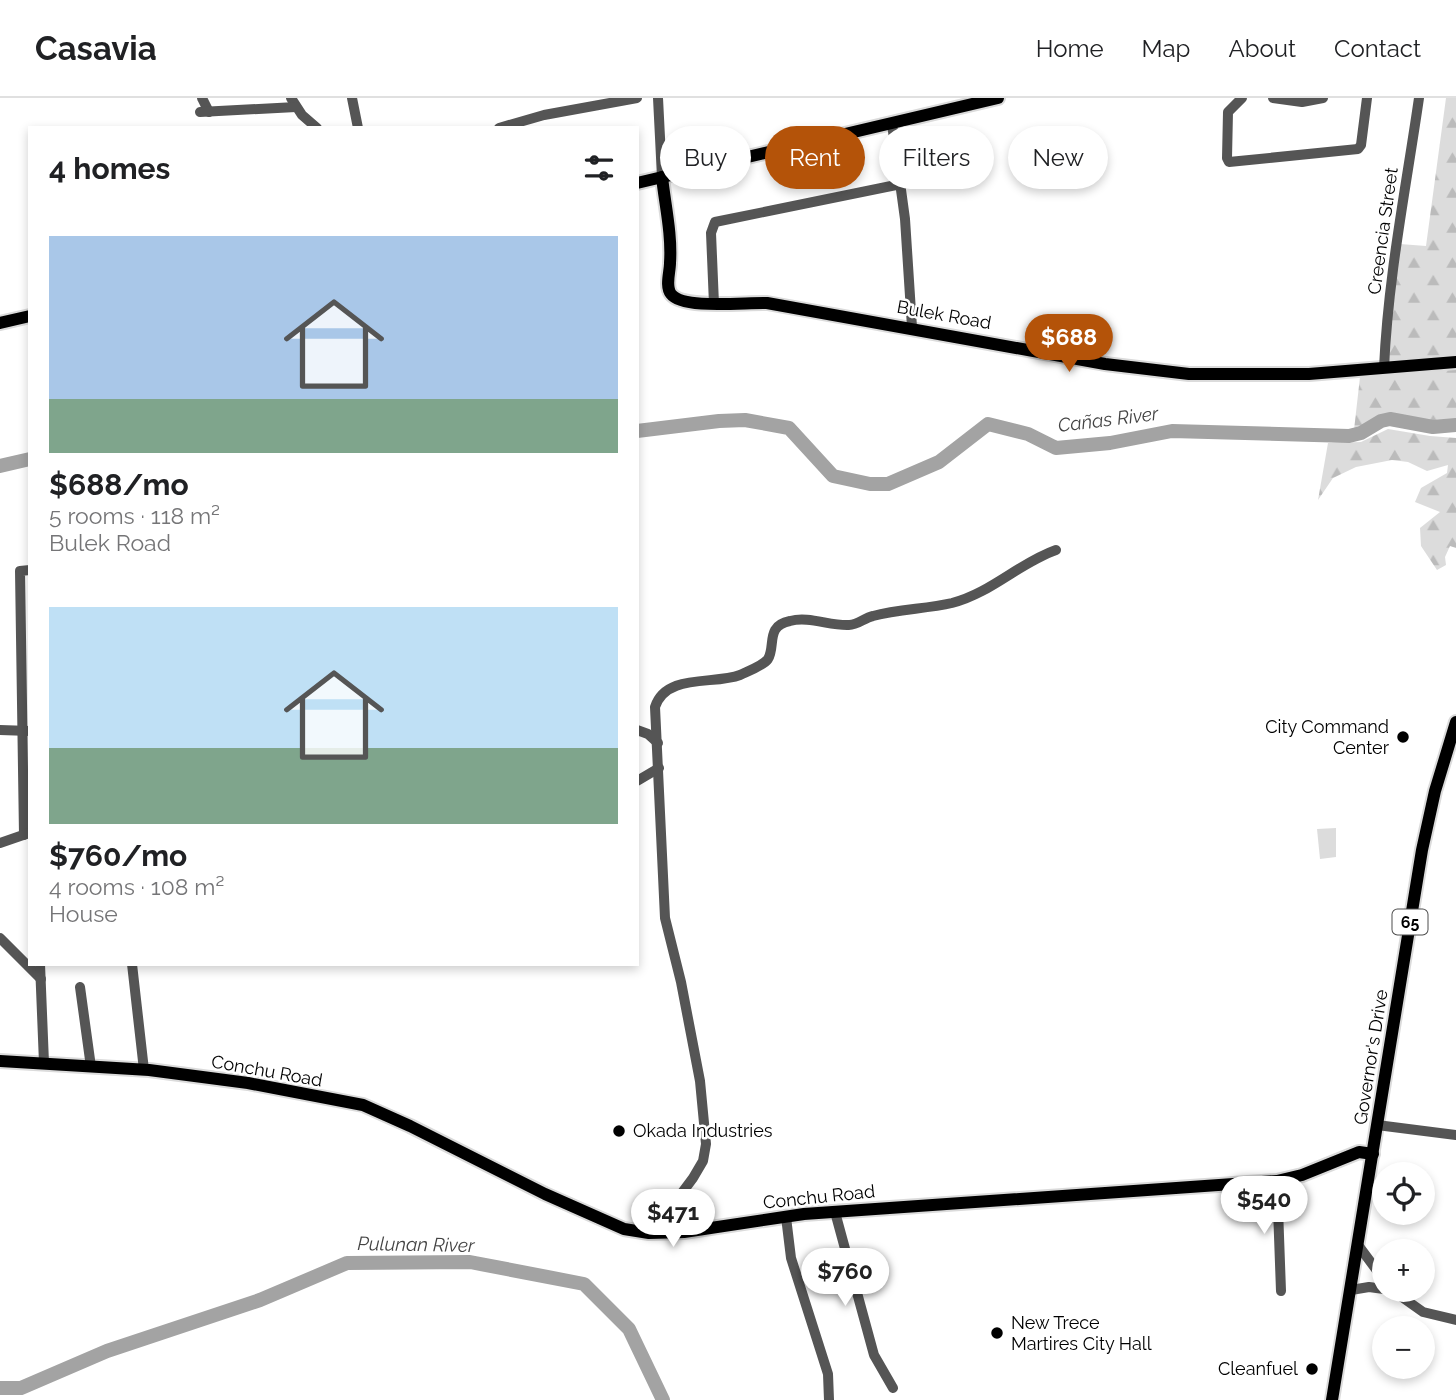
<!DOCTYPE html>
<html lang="en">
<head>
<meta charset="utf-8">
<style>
	body { margin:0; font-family:Raleway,sans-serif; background:#f2f2f2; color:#202124; height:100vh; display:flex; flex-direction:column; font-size:26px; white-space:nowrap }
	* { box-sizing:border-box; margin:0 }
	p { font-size:23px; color:#757577 }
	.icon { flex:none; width:38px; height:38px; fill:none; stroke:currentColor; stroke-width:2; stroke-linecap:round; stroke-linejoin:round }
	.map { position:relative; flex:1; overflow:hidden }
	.panel { position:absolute; left:28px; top:28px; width:611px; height:840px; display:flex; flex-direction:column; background:#fff; border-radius:0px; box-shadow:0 4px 10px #0003 }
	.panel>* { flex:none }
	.guide { position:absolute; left:660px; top:28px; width:665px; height:63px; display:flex; gap:14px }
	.tools { position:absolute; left:1372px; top:1064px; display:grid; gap:14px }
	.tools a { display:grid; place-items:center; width:63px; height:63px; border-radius:50%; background:#fff; box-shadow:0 4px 10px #0003; font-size:35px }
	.price { position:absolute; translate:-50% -60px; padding:0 16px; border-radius:24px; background:#fff; color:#222; font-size:23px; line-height:46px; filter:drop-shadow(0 2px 4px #0008) }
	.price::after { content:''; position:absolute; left:50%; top:42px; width:21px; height:16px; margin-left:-10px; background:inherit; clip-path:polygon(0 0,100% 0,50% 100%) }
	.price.active { background:#b45309; color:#fff }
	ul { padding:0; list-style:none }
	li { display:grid; align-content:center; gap:14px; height:371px; padding:0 21px }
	li span { display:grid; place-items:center; height:217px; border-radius:0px; color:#555 }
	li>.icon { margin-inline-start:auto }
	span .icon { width:126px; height:126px; fill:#fffc; stroke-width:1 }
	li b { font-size:30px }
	h2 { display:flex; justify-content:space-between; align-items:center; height:84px; padding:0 21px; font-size:30px }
	.tag { padding:0 24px; border-radius:32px; background:#fff; box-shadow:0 4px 10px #0003; font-size:24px; line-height:63px }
	.tag.active { background:#b45309; color:#fff }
	header { display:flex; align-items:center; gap:42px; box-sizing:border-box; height:98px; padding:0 35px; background:#fff; border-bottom:2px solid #e0e0e0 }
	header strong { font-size:33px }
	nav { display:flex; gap:38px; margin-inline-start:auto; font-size:24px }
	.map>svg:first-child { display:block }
	.grass { fill:#dcdcdc }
	.forest { fill:url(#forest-firs) }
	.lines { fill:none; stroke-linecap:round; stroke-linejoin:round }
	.river { stroke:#a3a3a3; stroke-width:14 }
	.major-casing { stroke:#dbdbdb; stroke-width:16 }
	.minor { stroke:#555; stroke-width:10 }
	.major { stroke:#000; stroke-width:12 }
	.poi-dot { fill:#000; stroke:#fff; stroke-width:2.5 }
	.labels { text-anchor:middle; stroke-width:5; stroke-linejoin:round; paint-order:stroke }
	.shield { fill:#fff; stroke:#4c4c4c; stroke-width:2 }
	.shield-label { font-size:16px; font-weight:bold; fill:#000 }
	.street-label { font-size:18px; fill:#000; stroke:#fff }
	.poi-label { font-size:18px; fill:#000; stroke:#fff; text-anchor:end }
	.water-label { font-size:19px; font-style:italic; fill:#444; stroke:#fff }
</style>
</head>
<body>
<header>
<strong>Casavia</strong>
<nav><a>Home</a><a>Map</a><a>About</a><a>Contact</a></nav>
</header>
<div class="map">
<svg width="1456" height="1302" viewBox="0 0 1456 1302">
	<defs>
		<pattern id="forest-firs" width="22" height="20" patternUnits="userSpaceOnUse" patternTransform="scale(1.75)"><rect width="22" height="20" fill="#dcdcdc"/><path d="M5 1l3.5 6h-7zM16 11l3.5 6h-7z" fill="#bbb"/></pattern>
	</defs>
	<rect width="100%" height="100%" fill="#fff"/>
	<!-- grass -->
	<polygon class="grass" points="1336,730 1336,759 1320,761 1317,731"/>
	<!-- forest -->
	<g class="forest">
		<polygon points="1446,0 1456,0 1456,258 1389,265 1391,219 1400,146 1426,148"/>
		<polygon points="1456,268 1456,323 1433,326 1396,318 1381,319 1354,332 1360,279"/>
		<polygon points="1388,331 1430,338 1456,340 1456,450 1450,448 1445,459 1446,467 1437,472 1421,448 1420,430 1440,414 1415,404 1421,390 1447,375 1448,367 1427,373 1408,364 1392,362 1356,369 1333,380 1318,402 1328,345 1361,344"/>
	</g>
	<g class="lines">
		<!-- river -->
		<g class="river">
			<polyline points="637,333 719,323 745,322 789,330 833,378 870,386 888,386 939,364 988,326 1028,336 1056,350 1110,345 1172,333 1349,338 1361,335 1381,323 1390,321 1433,329 1456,327"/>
			<polyline points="0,368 30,361"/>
			<polyline points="0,1290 21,1290 107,1253 260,1202 347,1165 470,1164 584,1186 629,1231 663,1302"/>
		</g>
		<!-- major casing -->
		<g class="major-casing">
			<g id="major">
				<path d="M 662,79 C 665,107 672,136 670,165 C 670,174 665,188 671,196 C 683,212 747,204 767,205 L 1105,266 L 1189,276 L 1309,276 L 1456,264"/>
				<polyline points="637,85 998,0"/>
				<polyline points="0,225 30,218"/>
				<polyline points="0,963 149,972 248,985 363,1007 410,1028 545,1096 624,1131 649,1135 684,1134 804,1116 1277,1083 1302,1077 1359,1054 1373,1056"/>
				<polyline points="1332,1302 1422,752 1435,693 1456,624"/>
			</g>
		</g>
		<!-- minor -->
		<g class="minor">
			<polyline points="202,0 209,14"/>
			<polyline points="291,0 302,17 317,30"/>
			<polyline points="352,0 358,30"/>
			<polyline points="658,0 662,79"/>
			<polyline points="1242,0 1228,14 1227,60 1229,64 1358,51 1361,47 1367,0"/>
			<polyline points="1273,0 1302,4 1323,0"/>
			<polyline points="200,14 296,9"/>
			<polyline points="892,26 905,121 912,229"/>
			<polyline points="499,30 544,17 637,0"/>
			<polyline points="714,206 711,135 715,124 901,86"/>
			<path d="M 1384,270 C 1388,179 1406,90 1419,0"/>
			<polyline points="0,632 30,633"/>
			<polyline points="637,632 648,636 658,645"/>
			<polyline points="637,683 659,670"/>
			<polyline points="24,737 20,473 30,472"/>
			<polyline points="0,745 29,735"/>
			<polyline points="0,840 41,881"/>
			<polyline points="40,866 44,965"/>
			<polyline points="132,866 144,972"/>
			<polyline points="80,889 91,969"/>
			<polyline points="1377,1027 1456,1037"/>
			<polyline points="1277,1083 1281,1193"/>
			<polyline points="835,1114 874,1257 893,1290"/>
			<polyline points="786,1119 791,1160 828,1276 829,1302"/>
			<path d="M 652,1135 L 693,1080 L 703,1063 L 706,1046 L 700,983 L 681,884 L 665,820 L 655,609 C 666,575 714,587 740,577 C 748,573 763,568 768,561 C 776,548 765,528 790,523 C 809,518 830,528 849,527 C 858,527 864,520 873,518 C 899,511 926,511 952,505 C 991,495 1019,465 1056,452"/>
			<polyline points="1358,1147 1384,1182"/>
			<polyline points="1351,1192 1369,1189 1384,1191"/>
			<polyline points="1392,1192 1423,1214 1456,1222"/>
		</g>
		<!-- major -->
		<use href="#major" class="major"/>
	</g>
	<!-- markers -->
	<g class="poi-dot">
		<circle cx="1403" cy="639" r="7"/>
		<circle cx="619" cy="1033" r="7"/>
		<circle cx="997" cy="1235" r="7"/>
		<circle cx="1312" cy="1271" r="7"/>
	</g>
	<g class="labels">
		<!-- shield labels -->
		<rect class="shield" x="1392.5" y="811.5" width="35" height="25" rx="5"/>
		<g class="shield-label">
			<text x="1410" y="830">65</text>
		</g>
		<!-- street labels -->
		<g class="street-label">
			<text transform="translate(1383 133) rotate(-82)" y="6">Creencia Street</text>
			<text transform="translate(944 217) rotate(10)" y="6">Bulek Road</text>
			<text transform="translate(1371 959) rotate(-81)" y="6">Governor's Drive</text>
			<text transform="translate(267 973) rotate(10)" y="6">Conchu Road</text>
			<text transform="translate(819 1099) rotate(-6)" y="6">Conchu Road</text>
		</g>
		<!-- poi labels -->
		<g class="poi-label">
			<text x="1389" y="635">City Command<tspan x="1389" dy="21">Center</tspan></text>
			<text x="633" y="1039" text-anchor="start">Okada Industries</text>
			<text x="1011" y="1231" text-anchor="start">New Trece<tspan x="1011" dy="21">Martires City Hall</tspan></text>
			<text x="1298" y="1277">Cleanfuel</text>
		</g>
		<!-- water labels -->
		<g class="water-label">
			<text transform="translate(1108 321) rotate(-7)" y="7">Cañas River</text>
			<text transform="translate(416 1146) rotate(1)" y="7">Pulunan River</text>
		</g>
	</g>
</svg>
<div class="tools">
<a><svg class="icon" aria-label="locate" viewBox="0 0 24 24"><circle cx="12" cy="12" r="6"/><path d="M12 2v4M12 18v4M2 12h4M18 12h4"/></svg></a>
<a>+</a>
<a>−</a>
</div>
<b class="price active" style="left:1069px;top:276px">$688</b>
<b class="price" style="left:1264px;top:1138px">$540</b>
<b class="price" style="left:673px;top:1151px">$471</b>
<b class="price" style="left:845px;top:1210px">$760</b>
<div class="guide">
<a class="tag">Buy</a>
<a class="tag active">Rent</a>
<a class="tag">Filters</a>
<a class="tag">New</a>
</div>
<section class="panel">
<h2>4 homes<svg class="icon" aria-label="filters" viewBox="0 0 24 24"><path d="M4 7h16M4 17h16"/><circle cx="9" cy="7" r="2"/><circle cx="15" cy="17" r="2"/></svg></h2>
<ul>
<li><span style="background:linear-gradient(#a9c7e8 75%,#7fa58c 0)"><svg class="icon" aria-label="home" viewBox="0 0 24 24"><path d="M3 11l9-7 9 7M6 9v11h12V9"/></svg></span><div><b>$688/mo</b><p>5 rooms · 118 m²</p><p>Bulek Road</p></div></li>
<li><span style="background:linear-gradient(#bfe0f5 65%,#7fa58c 0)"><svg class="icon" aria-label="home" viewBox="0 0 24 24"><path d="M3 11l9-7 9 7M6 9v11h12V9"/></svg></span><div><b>$760/mo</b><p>4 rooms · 108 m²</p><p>House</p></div></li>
</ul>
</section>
</div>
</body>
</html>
